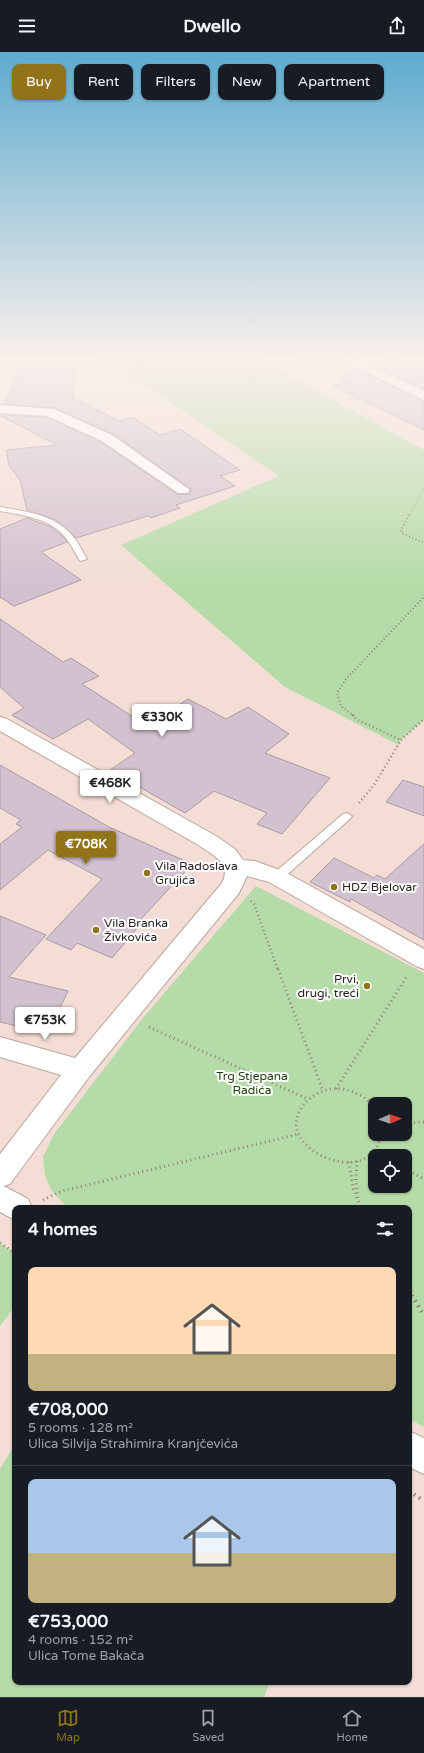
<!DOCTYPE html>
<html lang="en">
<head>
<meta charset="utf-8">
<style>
	body { margin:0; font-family:"Varela Round",sans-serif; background:#242831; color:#f1f3f6; height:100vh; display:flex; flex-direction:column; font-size:15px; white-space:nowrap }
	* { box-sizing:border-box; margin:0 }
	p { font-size:13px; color:#9ea1a6 }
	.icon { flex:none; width:22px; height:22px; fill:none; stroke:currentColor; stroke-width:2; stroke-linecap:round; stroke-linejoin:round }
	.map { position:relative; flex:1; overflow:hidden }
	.side { position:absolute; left:12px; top:1153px; width:400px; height:480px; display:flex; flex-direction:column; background:#171b24; border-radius:8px; box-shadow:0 1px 3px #0004 }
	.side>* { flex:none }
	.banner { position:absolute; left:12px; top:12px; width:400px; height:36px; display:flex; gap:8px }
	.needle { width:26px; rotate:88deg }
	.buttons { position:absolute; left:368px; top:1045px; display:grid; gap:8px }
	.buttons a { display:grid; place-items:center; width:44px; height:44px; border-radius:8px; background:#171b24; box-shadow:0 1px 3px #0004; font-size:20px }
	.price { position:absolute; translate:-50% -34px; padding:0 9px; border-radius:4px; background:#fff; color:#222; font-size:13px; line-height:26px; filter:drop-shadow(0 1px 2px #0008) }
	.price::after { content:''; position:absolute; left:50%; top:24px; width:12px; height:9px; margin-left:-6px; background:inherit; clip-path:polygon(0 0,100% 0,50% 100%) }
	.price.selected { background:#91741a; color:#fff }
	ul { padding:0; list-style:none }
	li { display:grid; align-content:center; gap:8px; height:212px; padding:0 16px }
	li+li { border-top:1px solid #363941 }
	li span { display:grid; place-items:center; height:124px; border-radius:8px; color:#555 }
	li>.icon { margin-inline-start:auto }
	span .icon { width:72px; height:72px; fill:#fffc; stroke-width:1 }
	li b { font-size:17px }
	h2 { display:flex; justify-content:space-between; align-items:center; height:48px; padding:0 16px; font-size:17px }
	.chip { padding:0 14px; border-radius:8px; background:#171b24; box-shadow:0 1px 3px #0004; font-size:14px; line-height:36px }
	.chip.selected { background:#91741a; color:#fff }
	header { display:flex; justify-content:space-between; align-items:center; height:52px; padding:0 16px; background:#171b24; font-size:18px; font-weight:700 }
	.menu { display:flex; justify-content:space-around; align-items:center; height:56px; border-top:1px solid #363941; background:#171b24; font-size:11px; color:#9ea1a6 }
	.menu a { display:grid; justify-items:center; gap:2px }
	.menu .selected { color:#91741a }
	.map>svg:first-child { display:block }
	.green { fill:#b5dca8; fill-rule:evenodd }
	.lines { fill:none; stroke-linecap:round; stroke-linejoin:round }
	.stream { stroke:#2e9daa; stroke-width:5 }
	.building { fill:#d2c1cf; stroke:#aa99a7 }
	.lane-casing { stroke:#bba59e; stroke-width:2 }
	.street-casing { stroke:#bba59e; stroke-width:2 }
	.primary-casing { stroke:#bba59e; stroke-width:2 }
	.path-far4 { stroke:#91817b; stroke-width:1.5; stroke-dasharray:0.5 2; stroke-linecap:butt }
	.path-far3 { stroke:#91817b; stroke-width:2; stroke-dasharray:1 2.5; stroke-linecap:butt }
	.path-far2 { stroke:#91817b; stroke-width:2.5; stroke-dasharray:1 3; stroke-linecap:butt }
	.path-far1 { stroke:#91817b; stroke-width:3; stroke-dasharray:1 3.5; stroke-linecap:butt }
	.path { stroke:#91817b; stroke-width:4; stroke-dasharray:1.5 4.5; stroke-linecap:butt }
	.lane { fill:#fff; fill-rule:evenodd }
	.street { fill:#fff; fill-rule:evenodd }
	.primary { fill:#fff; fill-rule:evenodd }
	.poi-dot { fill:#91741a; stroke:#fff; stroke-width:1.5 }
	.labels { text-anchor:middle; stroke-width:4; stroke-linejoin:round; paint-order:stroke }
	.poi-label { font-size:12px; fill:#2a211e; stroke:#fff; text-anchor:start }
	.park-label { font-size:12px; fill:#1a3f08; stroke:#fff }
</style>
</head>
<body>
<header><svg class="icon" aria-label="menu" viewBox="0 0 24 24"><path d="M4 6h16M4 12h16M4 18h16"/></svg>Dwello<svg class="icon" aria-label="share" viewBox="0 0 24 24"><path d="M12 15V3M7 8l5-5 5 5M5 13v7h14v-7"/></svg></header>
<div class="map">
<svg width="424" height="1645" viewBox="0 0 424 1645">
	<rect width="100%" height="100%" fill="#f3ddd4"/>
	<!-- green -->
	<g class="green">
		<polygon points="102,304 254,304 424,398 424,668 401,688 399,693 285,635 121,493 279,424"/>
		<polygon points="294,304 340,304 347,309 314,317"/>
		<path d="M 256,834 L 424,921 L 424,1375 L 409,1367 L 409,1156 L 68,1156 L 51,1138 L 45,1123 L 43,1105 L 54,1082 L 142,967 ZM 375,1052 L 405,1052 L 405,1082 L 375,1082 ZM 375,1104 L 405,1104 L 405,1134 L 375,1134 Z"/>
		<polygon points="0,1191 15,1201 15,1254 0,1274"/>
		<polygon points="15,1392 15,1630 270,1630 264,1645 0,1645 0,1417"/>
	</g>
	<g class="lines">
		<!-- stream -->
		<polyline class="stream" points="104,305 141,309 172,304"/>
	</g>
	<!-- building -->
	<g class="building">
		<polygon points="392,306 424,318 424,337 373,313"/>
		<polygon points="74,312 73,346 120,369 132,365 160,383 180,377 240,418 220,424 235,434 176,453 180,456 151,466 148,464 76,486 56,468 27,458 20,428 9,413 6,398 57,393 1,364 1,363 47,365 101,390 177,442 188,442 191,439 191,437 113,382 55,356 5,352 20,313"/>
		<polygon points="359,318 424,349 424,378 333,334 346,331 337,326"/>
		<polygon points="27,466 51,475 64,486 67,490 41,500 81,528 14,554 0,545 0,477"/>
		<polygon points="0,567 63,610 71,606 99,624 82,632 147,674 188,647 226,667 248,655 289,682 265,701 330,726 282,782 257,772 267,761 214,739 185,761 110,718 135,701 88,667 53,687 12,663 24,656 0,635"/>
		<polygon points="0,713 109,775 192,812 141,867 144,868 112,906 77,891 71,898 46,887 102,827 48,798 0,838 0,792 22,775 16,772 21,768 0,756"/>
		<polygon points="403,728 424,735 424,764 386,750"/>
		<polygon points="424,792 424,888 351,847 350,850 310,830 334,806 374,826 377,823 385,827"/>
		<polygon points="0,864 46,883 9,925 68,939 53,970 34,978 0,970"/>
	</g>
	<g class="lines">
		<!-- lane casing -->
		<g class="lane-casing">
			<g id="lane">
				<path d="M 0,455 C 24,459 52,462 70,481 C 77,488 82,498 87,507 L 80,509 C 75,501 71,492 65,485 C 50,466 22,463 0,459 Z"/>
				<polygon points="347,761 352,764 351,766 281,828 273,828 271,825 273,822 343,762"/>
			</g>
		</g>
		<!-- street casing -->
		<g class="street-casing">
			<g id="street">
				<polygon points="0,304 35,304 29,308 0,312"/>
				<polygon points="334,304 350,304 424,339 424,348"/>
				<polygon points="0,353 54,357 112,383 190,438 188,441 178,441 102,389 47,364 0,361"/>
				<path d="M 0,665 L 7,667 L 216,784 L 235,797 L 243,808 L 255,809 L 285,820 L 424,897 L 424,917 L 416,914 L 269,830 L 247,824 L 239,841 L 89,1025 L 10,1132 L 0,1135 L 0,1102 L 61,1023 L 0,1005 L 0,985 L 75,1006 L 222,831 C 232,812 214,804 200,794 L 0,679 Z"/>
			</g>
		</g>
		<!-- primary casing -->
		<g class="primary-casing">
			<g id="primary">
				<polygon points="0,1132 28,1147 32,1156 15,1156 15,1168 0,1160"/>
				<polygon points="409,1379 424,1386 424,1422 409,1415"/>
			</g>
		</g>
		<!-- path-far4 -->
		<polyline class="path-far4" points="409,464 424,436"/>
		<!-- path-far3 -->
		<g class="path-far3">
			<polyline points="409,463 401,478 402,481 424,491"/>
			<polyline points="354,664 341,654 337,641 346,627 424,545"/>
		</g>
		<!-- path-far2 -->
		<g class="path-far2">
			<polyline points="352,663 358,668 401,688"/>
			<polyline points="359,751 374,733 401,688 424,667"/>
			<polyline points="251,849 254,852 278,918"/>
		</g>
		<!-- path-far1 -->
		<g class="path-far1">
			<polyline points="278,917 323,1039"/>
			<polyline points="149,975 308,1047"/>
			<polyline points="336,1037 407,924"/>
			<path d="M 375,1055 C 364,1043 348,1035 331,1037 C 310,1040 287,1063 300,1085 C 313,1107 357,1122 375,1098 C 378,1094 380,1087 383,1082"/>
			<polyline points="405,1071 424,1070"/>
			<polyline points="373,1100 381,1104"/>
			<polyline points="357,1109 356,1128 358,1147"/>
			<polyline points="349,1110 353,1136 361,1156"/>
			<polyline points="405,1117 424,1127"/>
			<polyline points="43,1148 62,1139 299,1082"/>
			<polyline points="0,1191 15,1201"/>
			<polyline points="409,1238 410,1239"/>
		</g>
		<!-- path -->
		<g class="path">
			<polyline points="409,1238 424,1264"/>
			<polyline points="409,1439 424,1449"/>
		</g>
		<!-- lane -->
		<use href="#lane" class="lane"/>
		<!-- street -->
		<use href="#street" class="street"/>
		<!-- primary -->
		<use href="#primary" class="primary"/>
	</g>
	<!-- sky -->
	<linearGradient id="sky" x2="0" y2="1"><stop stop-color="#5dabcf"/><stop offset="0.57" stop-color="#faf0ec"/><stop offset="1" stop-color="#faf0ec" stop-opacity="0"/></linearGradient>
	<rect width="424" height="535" fill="url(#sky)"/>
	<!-- markers -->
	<g class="poi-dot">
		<circle cx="147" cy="821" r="4"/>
		<circle cx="334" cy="835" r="4"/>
		<circle cx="96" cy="878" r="4"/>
		<circle cx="367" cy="934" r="4"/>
	</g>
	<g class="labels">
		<!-- poi labels -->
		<g class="poi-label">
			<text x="155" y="818">Vila Radoslava<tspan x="155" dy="14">Grujića</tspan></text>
			<text x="342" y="839">HDZ Bjelovar</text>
			<text x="104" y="875">Vila Branka<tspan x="104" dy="14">Živkovića</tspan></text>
			<text x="359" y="931" text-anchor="end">Prvi,<tspan x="359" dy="14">drugi, treći</tspan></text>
		</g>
		<!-- park labels -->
		<g class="park-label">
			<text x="252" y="1028">Trg Stjepana<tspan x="252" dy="14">Radića</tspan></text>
		</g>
	</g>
</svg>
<div class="buttons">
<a><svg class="needle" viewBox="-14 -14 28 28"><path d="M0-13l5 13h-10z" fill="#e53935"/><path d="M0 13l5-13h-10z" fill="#9ea1a6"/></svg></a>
<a><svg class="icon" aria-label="locate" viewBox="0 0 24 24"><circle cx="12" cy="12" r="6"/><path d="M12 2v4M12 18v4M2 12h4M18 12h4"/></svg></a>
</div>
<b class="price" style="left:162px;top:686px">€330K</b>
<b class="price" style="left:110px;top:752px">€468K</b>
<b class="price selected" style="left:86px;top:813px">€708K</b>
<b class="price" style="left:45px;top:989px">€753K</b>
<div class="banner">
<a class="chip selected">Buy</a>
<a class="chip">Rent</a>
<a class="chip">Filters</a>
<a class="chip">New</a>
<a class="chip">Apartment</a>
</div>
<section class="side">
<h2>4 homes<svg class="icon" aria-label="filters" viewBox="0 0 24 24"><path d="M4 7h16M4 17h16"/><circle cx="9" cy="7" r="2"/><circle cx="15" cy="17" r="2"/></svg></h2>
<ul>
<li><span style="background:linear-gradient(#ffd9b3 70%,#c2b280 0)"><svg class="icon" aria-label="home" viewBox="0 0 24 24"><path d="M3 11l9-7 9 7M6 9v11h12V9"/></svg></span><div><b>€708,000</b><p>5 rooms · 128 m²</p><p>Ulica Silvija Strahimira Kranjčevića</p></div></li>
<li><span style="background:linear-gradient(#a9c7e8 60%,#c2b280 0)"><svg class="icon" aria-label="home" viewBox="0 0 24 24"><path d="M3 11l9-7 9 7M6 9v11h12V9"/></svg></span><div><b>€753,000</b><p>4 rooms · 152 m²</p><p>Ulica Tome Bakača</p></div></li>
</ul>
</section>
</div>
<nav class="menu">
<a class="selected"><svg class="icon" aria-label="map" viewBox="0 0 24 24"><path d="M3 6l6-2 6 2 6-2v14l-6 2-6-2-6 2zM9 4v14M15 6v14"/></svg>Map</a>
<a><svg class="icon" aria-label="saved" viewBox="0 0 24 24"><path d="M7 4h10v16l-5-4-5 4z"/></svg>Saved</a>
<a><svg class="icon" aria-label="home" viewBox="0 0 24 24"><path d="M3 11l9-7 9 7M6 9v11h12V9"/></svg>Home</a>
</nav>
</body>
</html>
